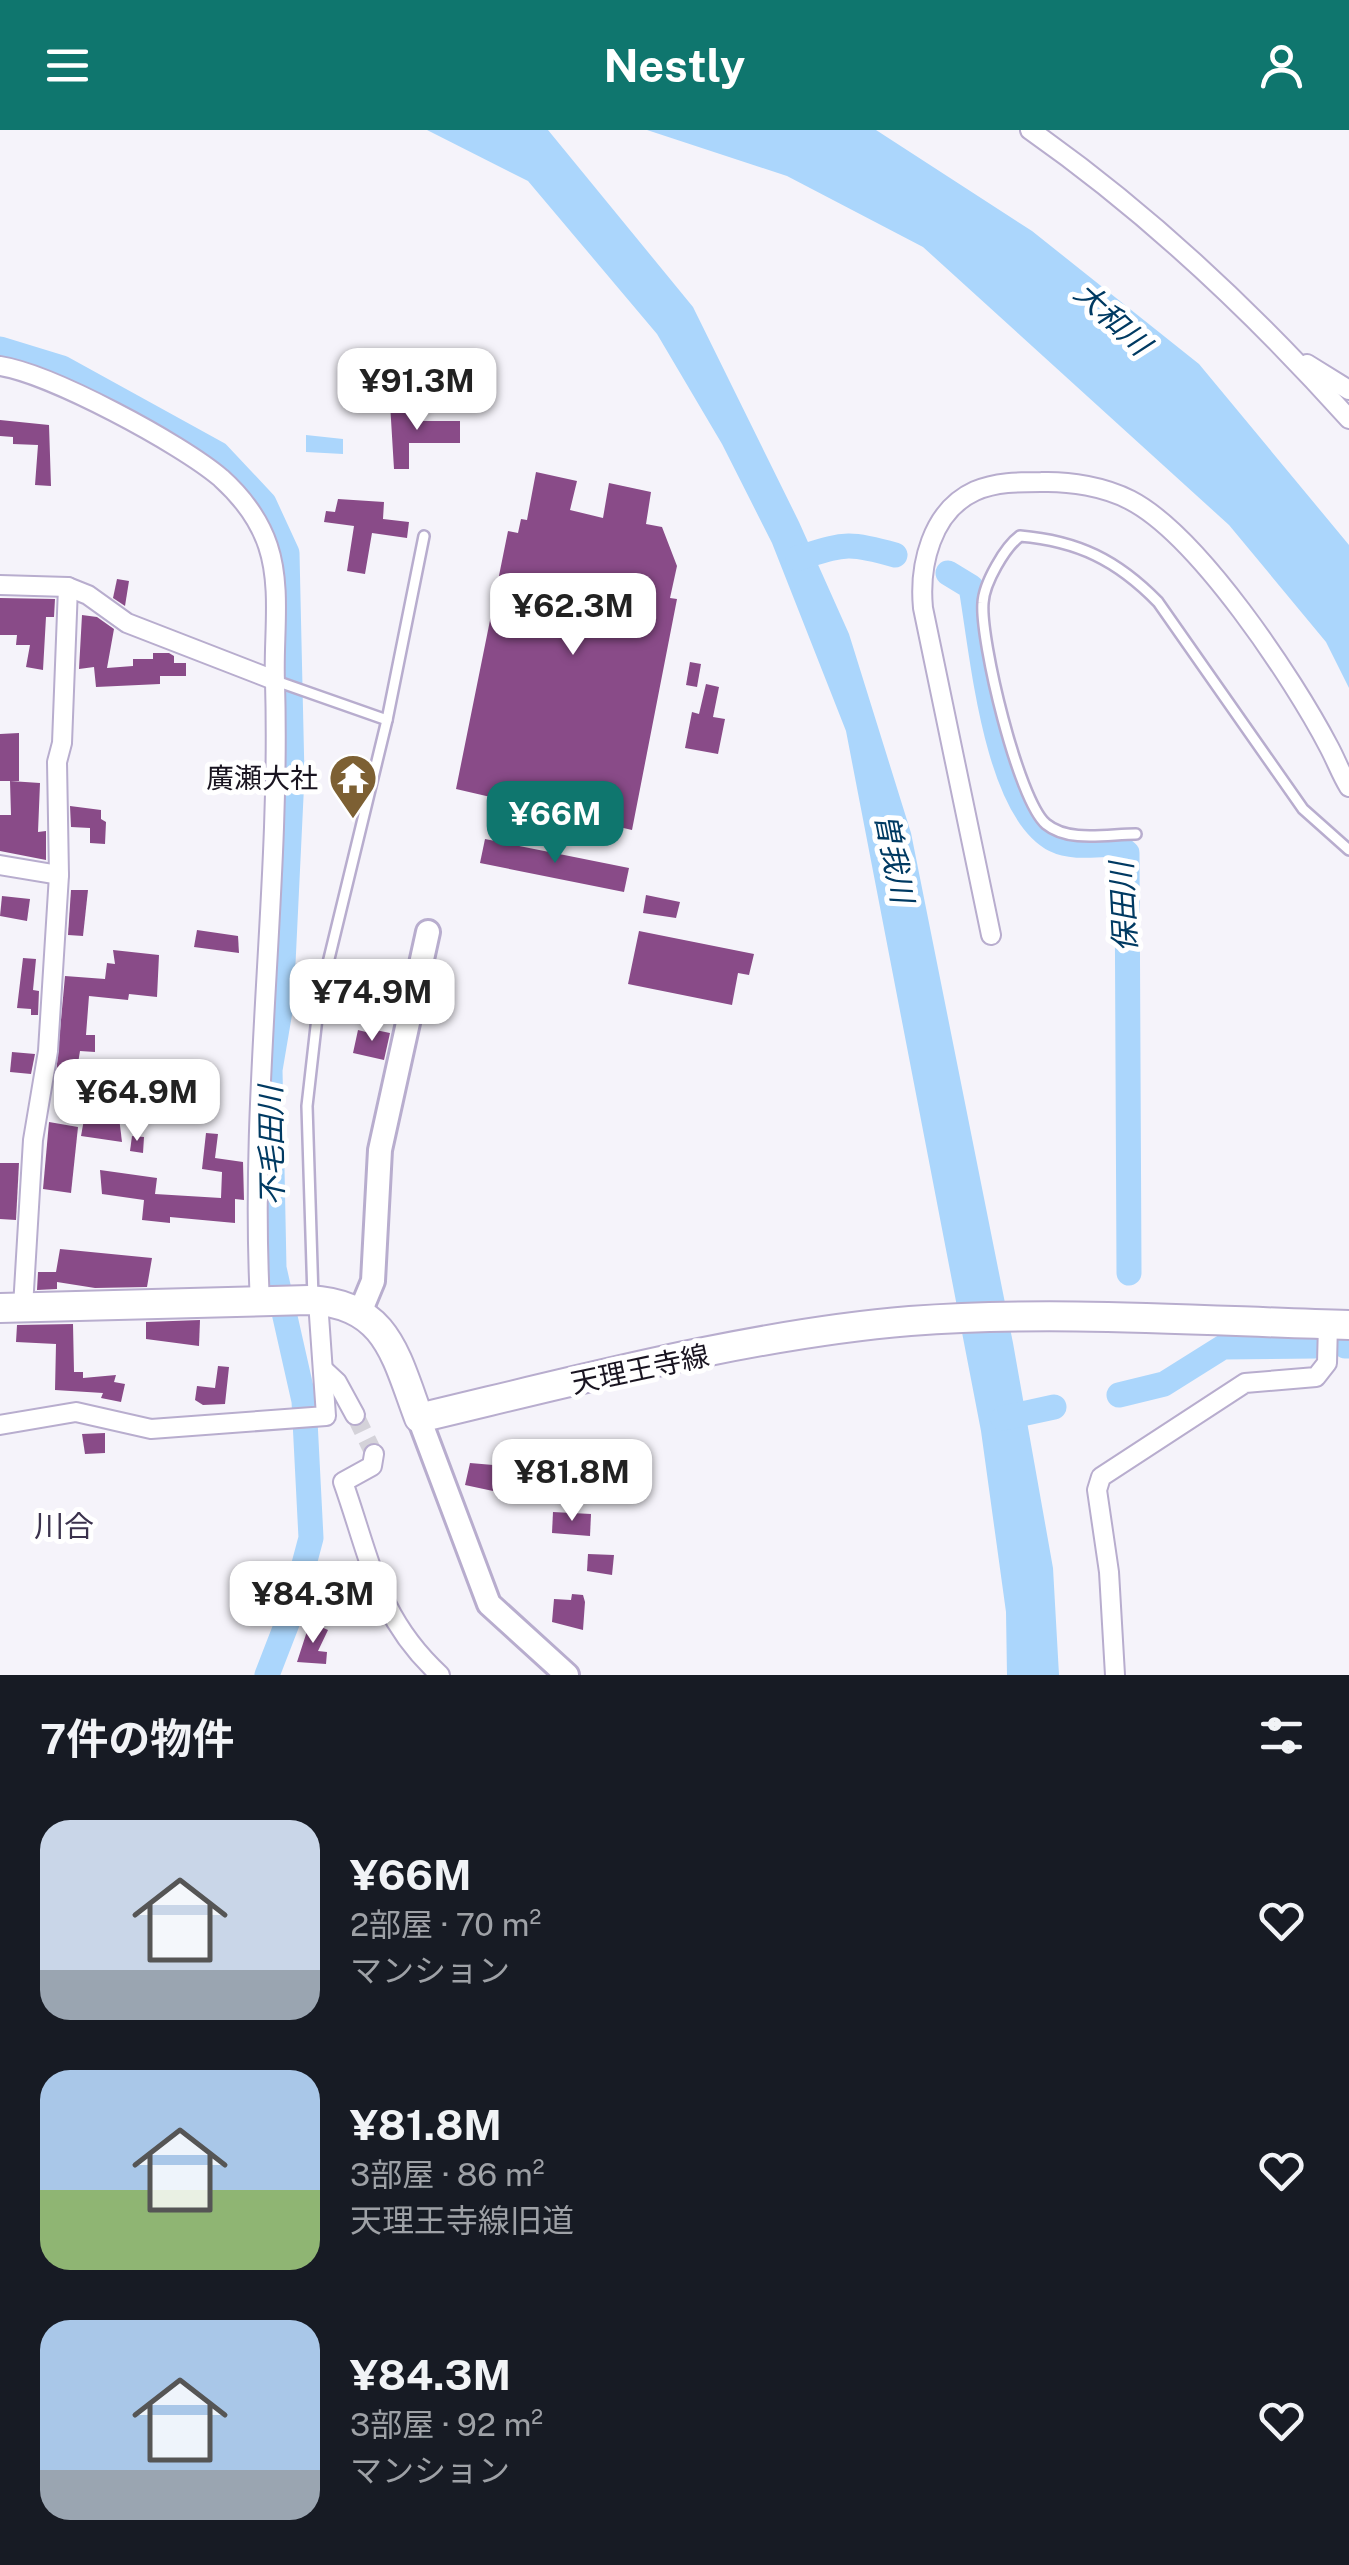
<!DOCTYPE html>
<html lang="ja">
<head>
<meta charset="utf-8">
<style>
	body { margin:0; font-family:"Public Sans","Noto Sans JP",sans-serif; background:#242831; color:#f1f3f6; height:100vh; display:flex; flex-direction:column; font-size:38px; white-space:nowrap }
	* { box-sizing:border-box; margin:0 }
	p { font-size:32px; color:#9ea1a6 }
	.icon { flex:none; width:55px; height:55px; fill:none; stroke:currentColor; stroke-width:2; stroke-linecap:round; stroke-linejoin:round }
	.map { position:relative; height:1545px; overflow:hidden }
	.panel { display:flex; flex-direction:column; background:#171b24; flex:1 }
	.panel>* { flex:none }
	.price { position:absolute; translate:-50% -85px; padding:0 22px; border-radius:20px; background:#fff; color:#222; font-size:32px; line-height:65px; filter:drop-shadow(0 2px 5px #0008) }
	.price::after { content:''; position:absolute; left:50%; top:60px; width:30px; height:22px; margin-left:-15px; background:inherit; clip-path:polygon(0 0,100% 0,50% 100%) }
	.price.current { background:#0f766e; color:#fff }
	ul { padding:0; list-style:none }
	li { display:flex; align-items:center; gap:30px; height:250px; padding:0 40px }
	li span { display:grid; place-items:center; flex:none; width:280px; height:200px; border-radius:30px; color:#555 }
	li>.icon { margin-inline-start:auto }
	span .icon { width:120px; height:120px; fill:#fffc; stroke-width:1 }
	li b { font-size:42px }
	h2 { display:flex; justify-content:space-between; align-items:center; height:120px; padding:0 40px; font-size:42px }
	header { display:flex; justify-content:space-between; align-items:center; height:130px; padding:0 40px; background:#0f766e; color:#fff; font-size:45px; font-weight:700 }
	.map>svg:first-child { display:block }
	.water { fill:#abd6fc }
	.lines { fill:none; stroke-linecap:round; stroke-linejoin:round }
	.river { stroke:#abd6fc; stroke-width:25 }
	.building { fill:#894b88 }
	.minor-tunnel { stroke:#d4d2d9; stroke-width:18; stroke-dasharray:18 9; stroke-linecap:butt }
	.service-casing { stroke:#b8adce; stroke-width:14 }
	.minor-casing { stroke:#b8adce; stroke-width:22 }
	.tertiary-casing { stroke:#b8adce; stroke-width:28 }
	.primary-casing { stroke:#b8adce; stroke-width:32 }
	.service { stroke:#fff; stroke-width:9 }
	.minor { stroke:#fff; stroke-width:18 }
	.tertiary { stroke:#fff; stroke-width:22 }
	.primary { stroke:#fff; stroke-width:28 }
	.labels { text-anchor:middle; stroke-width:10; stroke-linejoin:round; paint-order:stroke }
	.poi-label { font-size:28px; fill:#191420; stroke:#fff; text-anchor:end }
	.street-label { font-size:28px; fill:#191420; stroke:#fff }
	.water-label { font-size:30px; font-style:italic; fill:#003a62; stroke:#fff }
	.neighbourhood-label { font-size:30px; fill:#3b324d; stroke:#fff }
</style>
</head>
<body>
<header><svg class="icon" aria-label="menu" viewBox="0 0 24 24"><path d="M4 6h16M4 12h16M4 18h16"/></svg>Nestly<svg class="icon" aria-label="person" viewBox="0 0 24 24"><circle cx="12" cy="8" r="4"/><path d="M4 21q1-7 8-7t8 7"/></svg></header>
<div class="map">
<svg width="1349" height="1545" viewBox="0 0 1349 1545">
	<rect width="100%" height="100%" fill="#f5f3fa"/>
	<!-- water -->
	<g class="water">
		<polygon points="427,0 548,0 693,177 799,392 849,504 911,703 1013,1213 1053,1438 1059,1545 1007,1545 1006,1482 981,1301 846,601 772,413 722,314 657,204 528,51"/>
		<polygon points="647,0 876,0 1032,101 1199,234 1349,415 1349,558 1326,512 1229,395 923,117 787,46"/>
		<polygon points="306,305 343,309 343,324 306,322"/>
	</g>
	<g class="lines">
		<!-- river -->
		<g class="river">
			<polyline points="0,219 62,238 218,324 264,373 287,423 292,646 281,875 270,940 274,1138 304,1271 311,1408 291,1483 267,1545"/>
			<path d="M 798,428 C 844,414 847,411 895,425"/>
			<path d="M 948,443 L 971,457 C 982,519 995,679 1055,710 C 1073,719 1097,714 1116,714 L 1127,723 L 1129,1143"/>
			<polyline points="1345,1216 1349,1216"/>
			<polyline points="1119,1265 1164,1254 1223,1217 1315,1216"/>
			<polyline points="1003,1288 1054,1277"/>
		</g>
	</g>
	<!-- building -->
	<g class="building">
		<rect x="437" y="235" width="13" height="20"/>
		<polygon points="390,273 412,273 412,291 460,291 460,313 409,313 409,339 394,339"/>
		<polygon points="0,290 49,295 51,356 35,355 38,315 13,314 13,307 0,306"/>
		<polygon points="536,342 577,351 570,380 603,388 609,353 651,362 646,394 662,397 677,436 670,468 677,469 632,700 456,659 508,401 518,403 521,389 527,390"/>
		<polygon points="338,369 384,372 383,389 409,392 407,408 372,403 365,444 347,441 354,396 324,392 326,381 335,382"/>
		<polygon points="117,449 129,451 125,476 113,468"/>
		<polygon points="0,468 55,469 54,487 46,487 43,540 26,537 30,515 16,515 17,505 0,505"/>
		<polygon points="82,485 97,487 114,499 107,538 133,536 133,529 153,529 153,523 169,523 174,526 174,533 186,533 186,546 160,546 160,554 96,557 94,537 79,539"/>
		<polygon points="690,532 701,534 697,557 686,555"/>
		<polygon points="706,554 719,557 713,587 725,589 718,624 685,618 692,582 699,584"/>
		<polygon points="19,603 19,651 0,651 0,604"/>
		<polygon points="10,651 40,653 38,702 46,701 46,730 0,721 0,685 11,685"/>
		<polygon points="70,676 101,680 101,689 106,692 105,714 90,713 90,698 71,697"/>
		<polygon points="485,709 629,738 624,762 480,733"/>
		<polygon points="71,760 88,760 83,806 68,805"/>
		<polygon points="646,765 680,772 676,788 643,783"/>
		<polygon points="2,766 30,769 27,791 0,786"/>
		<polygon points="197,800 238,806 239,823 194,817"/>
		<polygon points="639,801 754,824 749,845 738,843 732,875 628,854"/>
		<polygon points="113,820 159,825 157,867 129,864 128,870 89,866 86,905 95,905 95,922 80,921 74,958 55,956 65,846 105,849 107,833 115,834"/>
		<polygon points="23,828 36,829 33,860 39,861 38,885 31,885 31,879 17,878"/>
		<polygon points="366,898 390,903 384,930 353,923 358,900 366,902"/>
		<polygon points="12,922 35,924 31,944 10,942"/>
		<polygon points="85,984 119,987 122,1012 81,1006"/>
		<polygon points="49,992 78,997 71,1063 43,1059"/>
		<polygon points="206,1003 218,1004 215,1028 243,1032 244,1070 235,1069 235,1093 170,1087 170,1093 142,1090 144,1070 102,1064 100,1040 157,1048 155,1064 221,1068 222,1042 202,1039"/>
		<polygon points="132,1006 144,1007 143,1023 130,1021"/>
		<polygon points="0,1033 19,1033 16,1090 0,1089"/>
		<polygon points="60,1119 152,1128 147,1157 95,1158 57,1152 57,1159 37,1160 38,1142 56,1142"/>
		<polygon points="200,1190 199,1216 146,1209 146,1192"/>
		<polygon points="73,1194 74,1242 83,1242 83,1248 116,1245 114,1252 125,1254 121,1272 101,1268 103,1263 55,1260 56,1214 16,1212 17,1195"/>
		<polygon points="218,1236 229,1237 225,1274 203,1275 195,1270 197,1256 215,1258"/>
		<polygon points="105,1303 105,1323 85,1324 82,1304"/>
		<polygon points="470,1333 505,1336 503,1358 493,1357 493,1361 465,1355"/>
		<polygon points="553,1382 591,1384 590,1406 552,1403"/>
		<polygon points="588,1424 614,1425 612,1445 587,1441"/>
		<polygon points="356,1432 361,1452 335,1456 331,1439"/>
		<polygon points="572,1464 583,1465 585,1472 583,1500 552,1492 554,1469 571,1470"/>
		<polygon points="310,1492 328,1500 318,1521 327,1522 326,1534 297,1532"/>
	</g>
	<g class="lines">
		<!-- minor-tunnel -->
		<polyline class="minor-tunnel" points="355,1285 374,1324"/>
		<!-- service casing -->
		<g class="service-casing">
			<g id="service">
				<polyline points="276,551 387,590"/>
				<path d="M 1136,704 C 1108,704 1069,713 1046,694 C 1018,670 980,510 983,473 C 984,453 1005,417 1020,406 C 1078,411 1117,430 1158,472 L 1303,679 L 1349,720"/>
				<polyline points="313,1168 307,976 319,870 387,590 424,406"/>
			</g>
		</g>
		<!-- minor casing -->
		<g class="minor-casing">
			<g id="minor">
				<path d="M 1030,0 C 1147,82 1253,182 1349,289"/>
				<polyline points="1307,234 1349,260"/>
				<path d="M 0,236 C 51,244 180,313 221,348 C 242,367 259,389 268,416 C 282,458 273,508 275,552 C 281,759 249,964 260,1172"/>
				<polyline points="0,455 68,457 88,465 127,493 274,550"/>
				<polyline points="0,735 59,745"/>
				<path d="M 991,805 L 923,478 C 919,436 931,381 975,361 C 996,352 1018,352 1041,352 C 1070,351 1105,357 1130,370 C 1198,405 1293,548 1329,617 C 1336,630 1341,644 1349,657"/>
				<polyline points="23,1177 33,1010 48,921 59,745 57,632 62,613 68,457"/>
				<polyline points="323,1239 337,1252 355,1285"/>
				<polyline points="0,1295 76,1282 151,1299 326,1286 318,1171"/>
				<path d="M 374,1324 L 372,1336 L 343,1352 C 370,1428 377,1487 440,1545"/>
				<polyline points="1115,1545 1109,1442 1097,1360 1101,1347 1245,1253 1316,1247 1327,1233 1328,1194"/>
			</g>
		</g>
		<!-- tertiary casing -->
		<g class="tertiary-casing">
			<g id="tertiary">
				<polyline points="361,1180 373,1151 380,1020 428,802"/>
				<polyline points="419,1288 489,1474 567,1545"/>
			</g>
		</g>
		<!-- primary casing -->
		<g class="primary-casing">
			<path id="primary" d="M 0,1178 L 309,1170 C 387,1174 395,1224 419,1288 C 575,1251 751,1204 910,1191 C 1056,1180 1203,1191 1349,1195"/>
		</g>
		<!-- service -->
		<use href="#service" class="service"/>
		<!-- minor -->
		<use href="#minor" class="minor"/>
		<!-- tertiary -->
		<use href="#tertiary" class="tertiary"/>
		<!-- primary -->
		<use href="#primary" class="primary"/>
	</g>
	<!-- icons -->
	<defs>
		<g id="temple-pin" transform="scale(2.5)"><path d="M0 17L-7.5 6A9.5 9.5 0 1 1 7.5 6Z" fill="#7d6033" stroke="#fff"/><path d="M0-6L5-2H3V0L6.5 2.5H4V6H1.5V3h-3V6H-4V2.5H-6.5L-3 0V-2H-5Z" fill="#fff"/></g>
	</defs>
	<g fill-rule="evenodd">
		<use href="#temple-pin" x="353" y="648"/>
	</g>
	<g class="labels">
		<!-- poi labels -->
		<g class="poi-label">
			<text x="318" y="658">廣瀬大社</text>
		</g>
		<!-- street labels -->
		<g class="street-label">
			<text transform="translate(640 1239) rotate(-12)" y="10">天理王寺線</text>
		</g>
		<!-- water labels -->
		<g class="water-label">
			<text transform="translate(1112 189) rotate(43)" y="10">大和川</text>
			<text transform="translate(894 728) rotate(79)" y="10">曽我川</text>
			<text transform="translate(1124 777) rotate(-93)" y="10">保田川</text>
			<text transform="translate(272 1016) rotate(-91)" y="10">不毛田川</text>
		</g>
		<!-- neighbourhood labels -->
		<g class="neighbourhood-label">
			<text x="64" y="1407">川合</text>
		</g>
	</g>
</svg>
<b class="price" style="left:417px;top:303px">¥91.3M</b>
<b class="price" style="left:573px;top:528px">¥62.3M</b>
<b class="price current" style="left:555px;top:736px">¥66M</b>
<b class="price" style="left:372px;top:914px">¥74.9M</b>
<b class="price" style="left:137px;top:1014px">¥64.9M</b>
<b class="price" style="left:572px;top:1394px">¥81.8M</b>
<b class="price" style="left:313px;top:1516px">¥84.3M</b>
</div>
<section class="panel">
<h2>7件の物件<svg class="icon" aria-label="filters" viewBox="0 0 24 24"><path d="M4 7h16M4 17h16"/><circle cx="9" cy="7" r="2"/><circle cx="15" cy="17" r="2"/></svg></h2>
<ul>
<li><span style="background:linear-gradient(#c9d6e8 75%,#9aa5b1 0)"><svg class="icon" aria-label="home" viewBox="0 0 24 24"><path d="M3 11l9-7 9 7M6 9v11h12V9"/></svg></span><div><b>¥66M</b><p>2部屋 · 70 m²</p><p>マンション</p></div><svg class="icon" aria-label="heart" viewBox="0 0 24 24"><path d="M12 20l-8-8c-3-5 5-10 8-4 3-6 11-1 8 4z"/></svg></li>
<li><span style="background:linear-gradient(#a9c7e8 60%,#8fb573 0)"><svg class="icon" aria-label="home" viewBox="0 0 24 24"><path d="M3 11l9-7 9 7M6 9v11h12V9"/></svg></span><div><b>¥81.8M</b><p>3部屋 · 86 m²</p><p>天理王寺線旧道</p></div><svg class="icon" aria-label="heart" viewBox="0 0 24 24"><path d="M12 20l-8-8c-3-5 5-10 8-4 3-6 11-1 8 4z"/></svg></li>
<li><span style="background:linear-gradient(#a9c7e8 75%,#9aa5b1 0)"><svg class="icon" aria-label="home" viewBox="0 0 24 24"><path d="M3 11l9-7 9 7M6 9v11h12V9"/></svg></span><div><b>¥84.3M</b><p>3部屋 · 92 m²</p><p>マンション</p></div><svg class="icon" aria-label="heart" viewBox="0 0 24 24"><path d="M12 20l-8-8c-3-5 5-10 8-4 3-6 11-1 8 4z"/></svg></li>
</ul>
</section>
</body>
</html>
